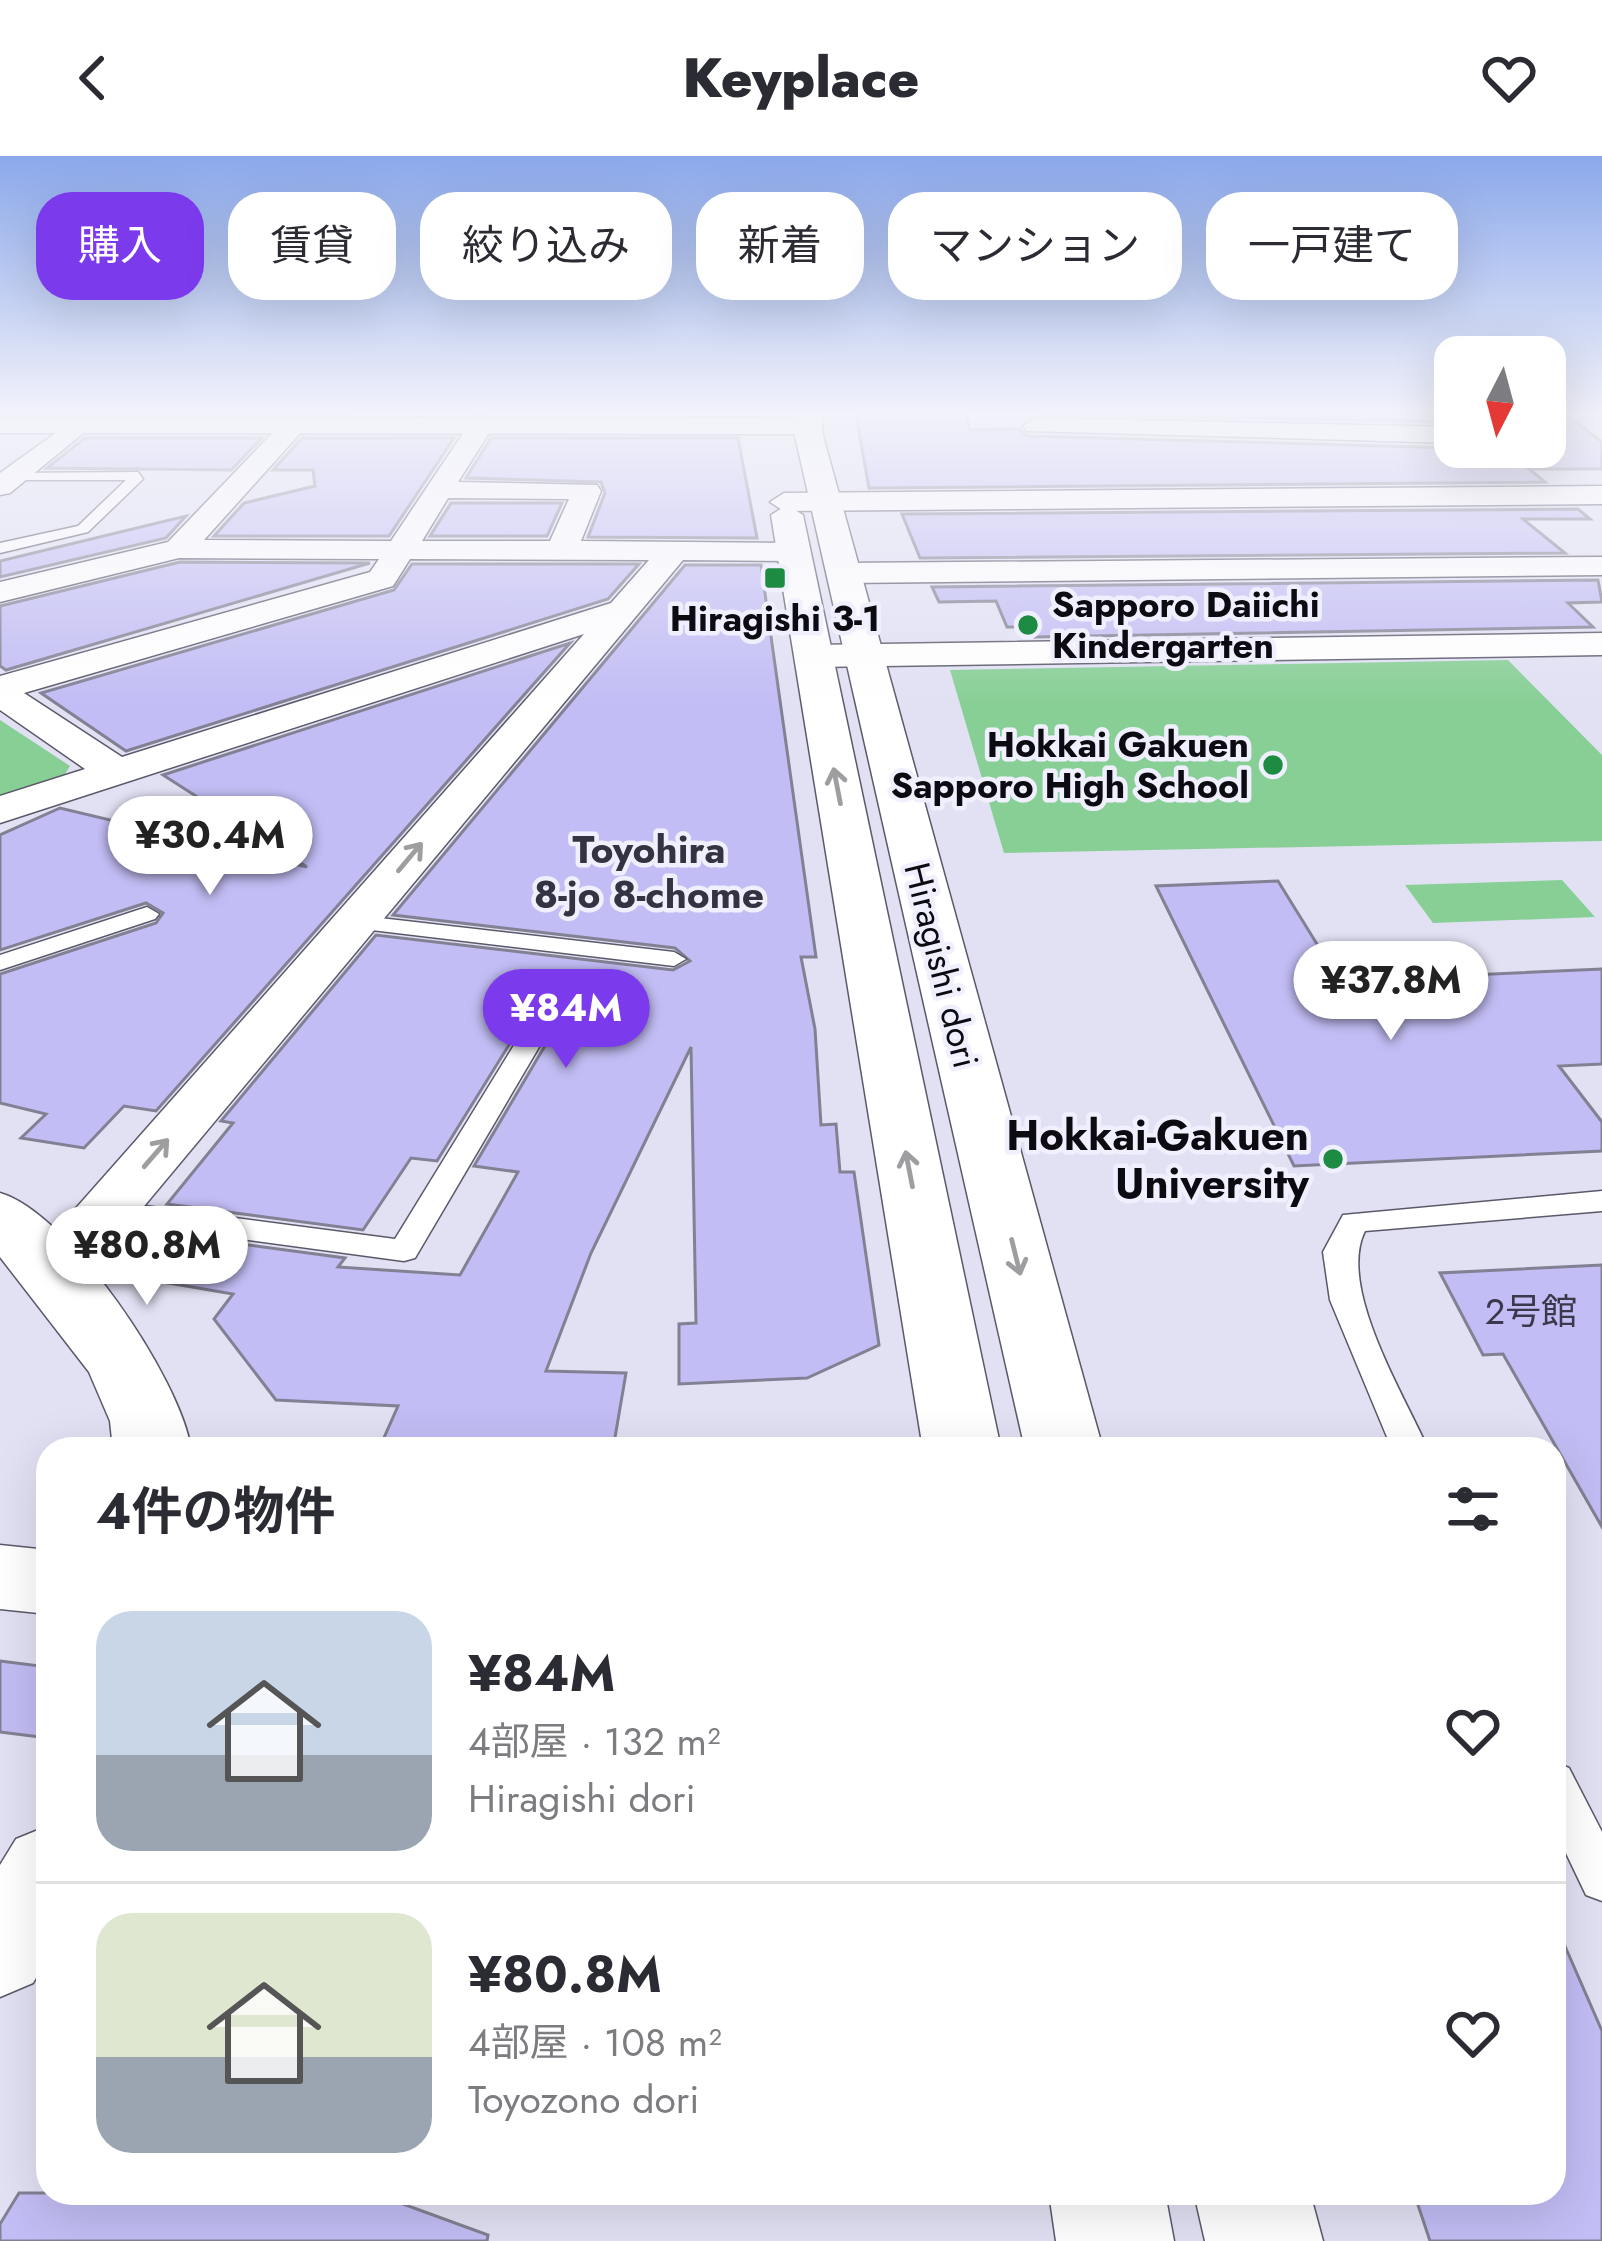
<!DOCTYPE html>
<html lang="ja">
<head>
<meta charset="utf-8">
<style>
	body { margin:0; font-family:Jost,"Noto Sans JP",sans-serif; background:#f7f7f7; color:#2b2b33; height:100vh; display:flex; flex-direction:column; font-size:45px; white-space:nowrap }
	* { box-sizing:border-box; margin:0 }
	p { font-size:39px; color:#7c7c81 }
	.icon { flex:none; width:66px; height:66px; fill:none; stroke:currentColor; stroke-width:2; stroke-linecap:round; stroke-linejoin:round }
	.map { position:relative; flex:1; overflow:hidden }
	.sheet { position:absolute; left:36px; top:1281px; width:1530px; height:768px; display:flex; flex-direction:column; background:#fff; border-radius:36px; box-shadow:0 12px 48px #0002 }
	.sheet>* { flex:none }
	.banner { position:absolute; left:36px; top:36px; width:1530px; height:108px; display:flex; gap:24px }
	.needle { width:78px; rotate:186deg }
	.buttons { position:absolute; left:1434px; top:180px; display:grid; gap:24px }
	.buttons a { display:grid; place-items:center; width:132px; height:132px; border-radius:24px; background:#fff; box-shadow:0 12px 48px #0002; font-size:60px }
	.price { position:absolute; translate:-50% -102px; padding:0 27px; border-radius:42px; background:#fff; color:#222; font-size:39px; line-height:78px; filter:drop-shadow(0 3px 6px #0008) }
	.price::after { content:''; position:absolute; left:50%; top:72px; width:36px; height:27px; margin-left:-18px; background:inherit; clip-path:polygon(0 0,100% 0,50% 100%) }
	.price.selected { background:#7c3aed; color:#fff }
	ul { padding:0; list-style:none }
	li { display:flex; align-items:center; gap:36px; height:300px; padding:0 60px }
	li+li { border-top:3px solid #e1e1e2 }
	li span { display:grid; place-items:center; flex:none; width:336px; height:240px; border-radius:36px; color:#555 }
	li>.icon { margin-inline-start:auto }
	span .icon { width:144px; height:144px; fill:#fffc; stroke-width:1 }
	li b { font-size:51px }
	h2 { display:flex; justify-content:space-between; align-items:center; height:144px; padding:0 60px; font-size:51px }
	.pill { padding:0 42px; border-radius:36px; background:#fff; box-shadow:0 12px 48px #0002; font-size:42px; line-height:108px }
	.pill.selected { background:#7c3aed; color:#fff }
	header { display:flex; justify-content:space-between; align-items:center; height:156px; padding:0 60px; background:#fff; font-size:54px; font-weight:800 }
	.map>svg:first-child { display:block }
	.green { fill:#88cf96 }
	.building { fill:#c2bdf4; stroke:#828193; stroke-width:3 }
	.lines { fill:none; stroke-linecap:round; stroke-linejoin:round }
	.lane-casing { stroke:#5a5969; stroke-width:3 }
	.street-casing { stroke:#5a5969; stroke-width:3 }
	.secondary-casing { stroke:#5a5969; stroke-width:3 }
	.highway-casing { stroke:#5a5969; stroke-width:3 }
	.lane { fill:#fff; fill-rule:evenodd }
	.street { fill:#fff; fill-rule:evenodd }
	.secondary { fill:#fff; fill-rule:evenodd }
	.highway { fill:#fff; fill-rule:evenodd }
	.oneway { stroke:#9e9da0 }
	.poi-dot { fill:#1e8b43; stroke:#f0effe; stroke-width:4.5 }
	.labels { text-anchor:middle; stroke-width:9; stroke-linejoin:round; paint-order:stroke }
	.far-poi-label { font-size:36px; font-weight:bold; fill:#0c0b11; stroke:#f0effe; text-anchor:start }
	.far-street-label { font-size:36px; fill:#0c0b11; stroke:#f0effe }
	.number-label { font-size:36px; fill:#3a384a }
	.far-neighbourhood-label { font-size:39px; font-weight:bold; fill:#343342; stroke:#f0effe }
	.poi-label { font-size:42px; font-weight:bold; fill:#0c0b11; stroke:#f0effe; text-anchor:end }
</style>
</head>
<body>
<header><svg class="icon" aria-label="back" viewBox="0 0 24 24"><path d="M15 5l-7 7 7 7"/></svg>Keyplace<svg class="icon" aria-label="heart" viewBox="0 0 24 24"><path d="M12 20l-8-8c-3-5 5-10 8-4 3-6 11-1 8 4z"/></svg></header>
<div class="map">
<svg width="1602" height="2085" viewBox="0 0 1602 2085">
	<rect width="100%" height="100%" fill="#e2e1f4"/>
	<!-- green -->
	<g class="green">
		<polygon points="1508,504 1602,599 1602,685 1004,697 950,514"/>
		<polygon points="0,564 70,610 64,620 0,639"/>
		<polygon points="1562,724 1595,761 1433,767 1405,729"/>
	</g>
	<!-- building -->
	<g class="building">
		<polygon points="0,254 733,254 734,257 78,257"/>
		<polygon points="855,254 965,254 970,274 1019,273 1027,280 1455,292 1545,291 1545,258 1565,258 1602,286 1602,313 1529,313 1545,326 869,332"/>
		<polygon points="1054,254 1411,255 1455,257 1455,266 1048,258"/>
		<polygon points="85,282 262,282 231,314 47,312"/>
		<polygon points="302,282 454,282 389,380 214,380 244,347 315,330 313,314 273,314"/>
		<polygon points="491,282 738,282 757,382 588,381 605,337 601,326 466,322"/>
		<polygon points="451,347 562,347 547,380 430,380"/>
		<polygon points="1578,353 1590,363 1523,363 1565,397 920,402 902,358"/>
		<polygon points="186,360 166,382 0,421 0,405"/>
		<polygon points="180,406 370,407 6,514 0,510 0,450"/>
		<polygon points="412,408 639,408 608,443 126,595 41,537 394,434"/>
		<polygon points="685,409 761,409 816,801 801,801 815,873 821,969 836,968 840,1016 854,1016 879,1189 807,1222 679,1228 679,1168 696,1167 691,891 591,1097 546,1215 626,1217 613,1293 379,1293 398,1250 276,1244 214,1163 233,1138 163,1126 130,1095 146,1075 345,1102 338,1111 460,1119 518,1016 474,1010 546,888 531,874 512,884 437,1005 411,1002 363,1074 167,1048 233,967 221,965 376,779 673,814 690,805 675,792 393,759"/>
		<polygon points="1598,424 1602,446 1568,447 1593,471 1034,481 1029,471 1007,471 996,445 939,446 932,431"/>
		<polygon points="570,487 156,955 124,950 84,992 21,982 46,958 0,947 0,818 156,767 163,757 146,747 0,794 0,679 60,652 307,711 163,619"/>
		<polygon points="1278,725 1351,843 1462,841 1447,820 1602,813 1602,908 1559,910 1602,966 1602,995 1294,1010 1156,730"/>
		<polygon points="1602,1109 1602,1371 1503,1198 1483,1199 1440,1117"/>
		<polygon points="0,1505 48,1511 48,1582 0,1576"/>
		<polygon points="1554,1765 1602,1875 1602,2085 1430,2085 1414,2037 1554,2037"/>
		<polygon points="19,2037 373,2037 488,2079 487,2085 0,2085 0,2068"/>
	</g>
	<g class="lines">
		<!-- lane casing -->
		<g class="lane-casing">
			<g id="lane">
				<polygon points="138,316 143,323 88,376 0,397 0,387 78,370 126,324 14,324 9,317"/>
				<polygon points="147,751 159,758 155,763 0,814 0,799"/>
				<polygon points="354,759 674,796 686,803 674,810 346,771 342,766"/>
				<polygon points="529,878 542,886 415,1102 404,1105 107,1065 92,1055 107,1045 395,1083 516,886"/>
				<path d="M 1602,1035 L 1602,1055 L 1365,1075 C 1337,1131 1404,1238 1428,1293 L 1392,1293 L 1330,1144 L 1323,1096 L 1343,1059 Z"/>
				<polygon points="1554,1606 1569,1612 1602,1676 1602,1745 1586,1739 1554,1672"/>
			</g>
		</g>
		<!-- street casing -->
		<g class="street-casing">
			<g id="street">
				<polygon points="78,261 91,269 87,274 10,337 0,339 0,317"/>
				<path d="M 294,261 L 307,269 L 303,274 L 204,384 L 391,385 L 472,264 L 481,261 L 494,269 L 458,326 L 597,329 L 601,335 L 581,385 L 795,387 L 810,396 L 795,405 L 683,404 L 75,1133 L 53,1140 L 31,1133 L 21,1118 L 31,1103 L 584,478 L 0,667 L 0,640 L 85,613 L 0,554 L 0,520 L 370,416 L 379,403 L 179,402 L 0,446 L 0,426 L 168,386 L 285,264 ZM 448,342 L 569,343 L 550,385 L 422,385 ZM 410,403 L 649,404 L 611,447 L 122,601 L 24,537 L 393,430 Z"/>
				<polygon points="1036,262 1455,271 1455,287 1027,275 1023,270"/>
				<polygon points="1602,330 1602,348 784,355 770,346 784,337"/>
				<polygon points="1602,401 1602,419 844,427 828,417 844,407"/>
				<polygon points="1602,477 1602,499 813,511 800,508 795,500 800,492 813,489"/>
				<polygon points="0,1389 48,1394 48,1458 0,1453"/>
				<polygon points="48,1670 48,1801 33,1827 0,1841 0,1709 16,1683"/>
			</g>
		</g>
		<!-- secondary casing -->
		<g class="secondary-casing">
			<g id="secondary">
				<polygon points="0,261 808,262 822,270 808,278 0,277"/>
				<path d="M 0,1037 C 68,1056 181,1223 191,1293 L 113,1293 L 110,1265 L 89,1216 L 0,1101 Z"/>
			</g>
		</g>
		<!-- highway casing -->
		<g class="highway-casing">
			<g id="highway">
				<polygon points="794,254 821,254 823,280 1103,1293 1025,1293 795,280"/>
				<polygon points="787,349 803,359 1001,1293 923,1293 771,359"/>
				<polygon points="1049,2037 1165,2037 1174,2085 1056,2085"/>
				<polygon points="1194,2037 1310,2037 1323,2085 1205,2085"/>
			</g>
		</g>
		<!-- lane -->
		<use href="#lane" class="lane"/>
		<!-- street -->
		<use href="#street" class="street"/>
		<!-- secondary -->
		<use href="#secondary" class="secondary"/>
		<!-- highway -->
		<use href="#highway" class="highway"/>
	</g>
	<!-- one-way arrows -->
	<defs><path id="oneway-shaft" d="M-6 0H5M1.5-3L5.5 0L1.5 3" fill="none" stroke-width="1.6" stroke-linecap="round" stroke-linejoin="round" transform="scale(3)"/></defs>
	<g class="oneway">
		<use href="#oneway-shaft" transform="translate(837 630) rotate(-101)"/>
		<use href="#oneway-shaft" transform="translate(410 701) rotate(-50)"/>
		<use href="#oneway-shaft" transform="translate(156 997) rotate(-49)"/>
		<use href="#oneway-shaft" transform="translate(909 1013) rotate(-101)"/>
		<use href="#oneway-shaft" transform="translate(1016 1101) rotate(76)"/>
	</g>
	<!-- sky -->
	<linearGradient id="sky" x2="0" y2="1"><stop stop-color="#8ba8eb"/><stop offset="0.47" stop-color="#f2f2fa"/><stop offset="1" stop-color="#f2f2fa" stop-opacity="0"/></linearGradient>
	<rect width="1602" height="546" fill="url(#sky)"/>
	<!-- markers -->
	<g class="poi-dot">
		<rect x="763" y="410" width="24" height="24" rx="6"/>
		<circle cx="1028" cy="469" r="12"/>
		<circle cx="1273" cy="609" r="12"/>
		<circle cx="1333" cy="1003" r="12"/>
	</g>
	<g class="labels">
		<!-- far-poi labels -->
		<g class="far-poi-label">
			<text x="1052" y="461">Sapporo Daiichi<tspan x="1052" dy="41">Kindergarten</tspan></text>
			<text x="775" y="475" text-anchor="middle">Hiragishi 3-1</text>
			<text x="1249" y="601" text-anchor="end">Hokkai Gakuen<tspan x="1249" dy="41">Sapporo High School</tspan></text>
		</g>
		<!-- far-street labels -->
		<g class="far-street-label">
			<text transform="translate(942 809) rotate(76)" y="13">Hiragishi dori</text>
		</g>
		<!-- number labels -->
		<g class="number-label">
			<text x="1531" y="1168">2号館</text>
		</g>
		<!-- far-neighbourhood labels -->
		<g class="far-neighbourhood-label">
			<text x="649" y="707">Toyohira<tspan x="649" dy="45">8-jo 8-chome</tspan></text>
		</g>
		<!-- poi labels -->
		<g class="poi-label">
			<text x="1309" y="994">Hokkai-Gakuen<tspan x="1309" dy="48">University</tspan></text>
		</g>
	</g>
</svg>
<div class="buttons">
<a><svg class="needle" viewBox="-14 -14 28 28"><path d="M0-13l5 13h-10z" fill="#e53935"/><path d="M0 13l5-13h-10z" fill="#7c7c81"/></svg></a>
</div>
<b class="price" style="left:210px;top:742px">¥30.4M</b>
<b class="price" style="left:1391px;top:887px">¥37.8M</b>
<b class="price selected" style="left:566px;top:915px">¥84M</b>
<b class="price" style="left:147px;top:1152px">¥80.8M</b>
<div class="banner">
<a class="pill selected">購入</a>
<a class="pill">賃貸</a>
<a class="pill">絞り込み</a>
<a class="pill">新着</a>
<a class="pill">マンション</a>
<a class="pill">一戸建て</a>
</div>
<section class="sheet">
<h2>4件の物件<svg class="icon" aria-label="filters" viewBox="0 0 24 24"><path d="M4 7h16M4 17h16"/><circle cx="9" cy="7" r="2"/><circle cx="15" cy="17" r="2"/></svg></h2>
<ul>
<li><span style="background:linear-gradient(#c9d6e8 60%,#9aa5b1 0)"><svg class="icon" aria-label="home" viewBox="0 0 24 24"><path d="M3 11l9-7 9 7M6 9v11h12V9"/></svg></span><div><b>¥84M</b><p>4部屋 · 132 m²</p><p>Hiragishi dori</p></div><svg class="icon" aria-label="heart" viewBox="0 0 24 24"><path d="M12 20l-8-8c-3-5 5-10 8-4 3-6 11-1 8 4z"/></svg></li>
<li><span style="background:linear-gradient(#dfe7d0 60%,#9aa5b1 0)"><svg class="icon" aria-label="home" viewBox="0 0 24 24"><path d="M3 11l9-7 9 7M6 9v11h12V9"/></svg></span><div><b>¥80.8M</b><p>4部屋 · 108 m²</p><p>Toyozono dori</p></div><svg class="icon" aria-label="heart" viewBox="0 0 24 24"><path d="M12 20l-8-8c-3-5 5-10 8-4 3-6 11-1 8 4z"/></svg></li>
</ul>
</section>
</div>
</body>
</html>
